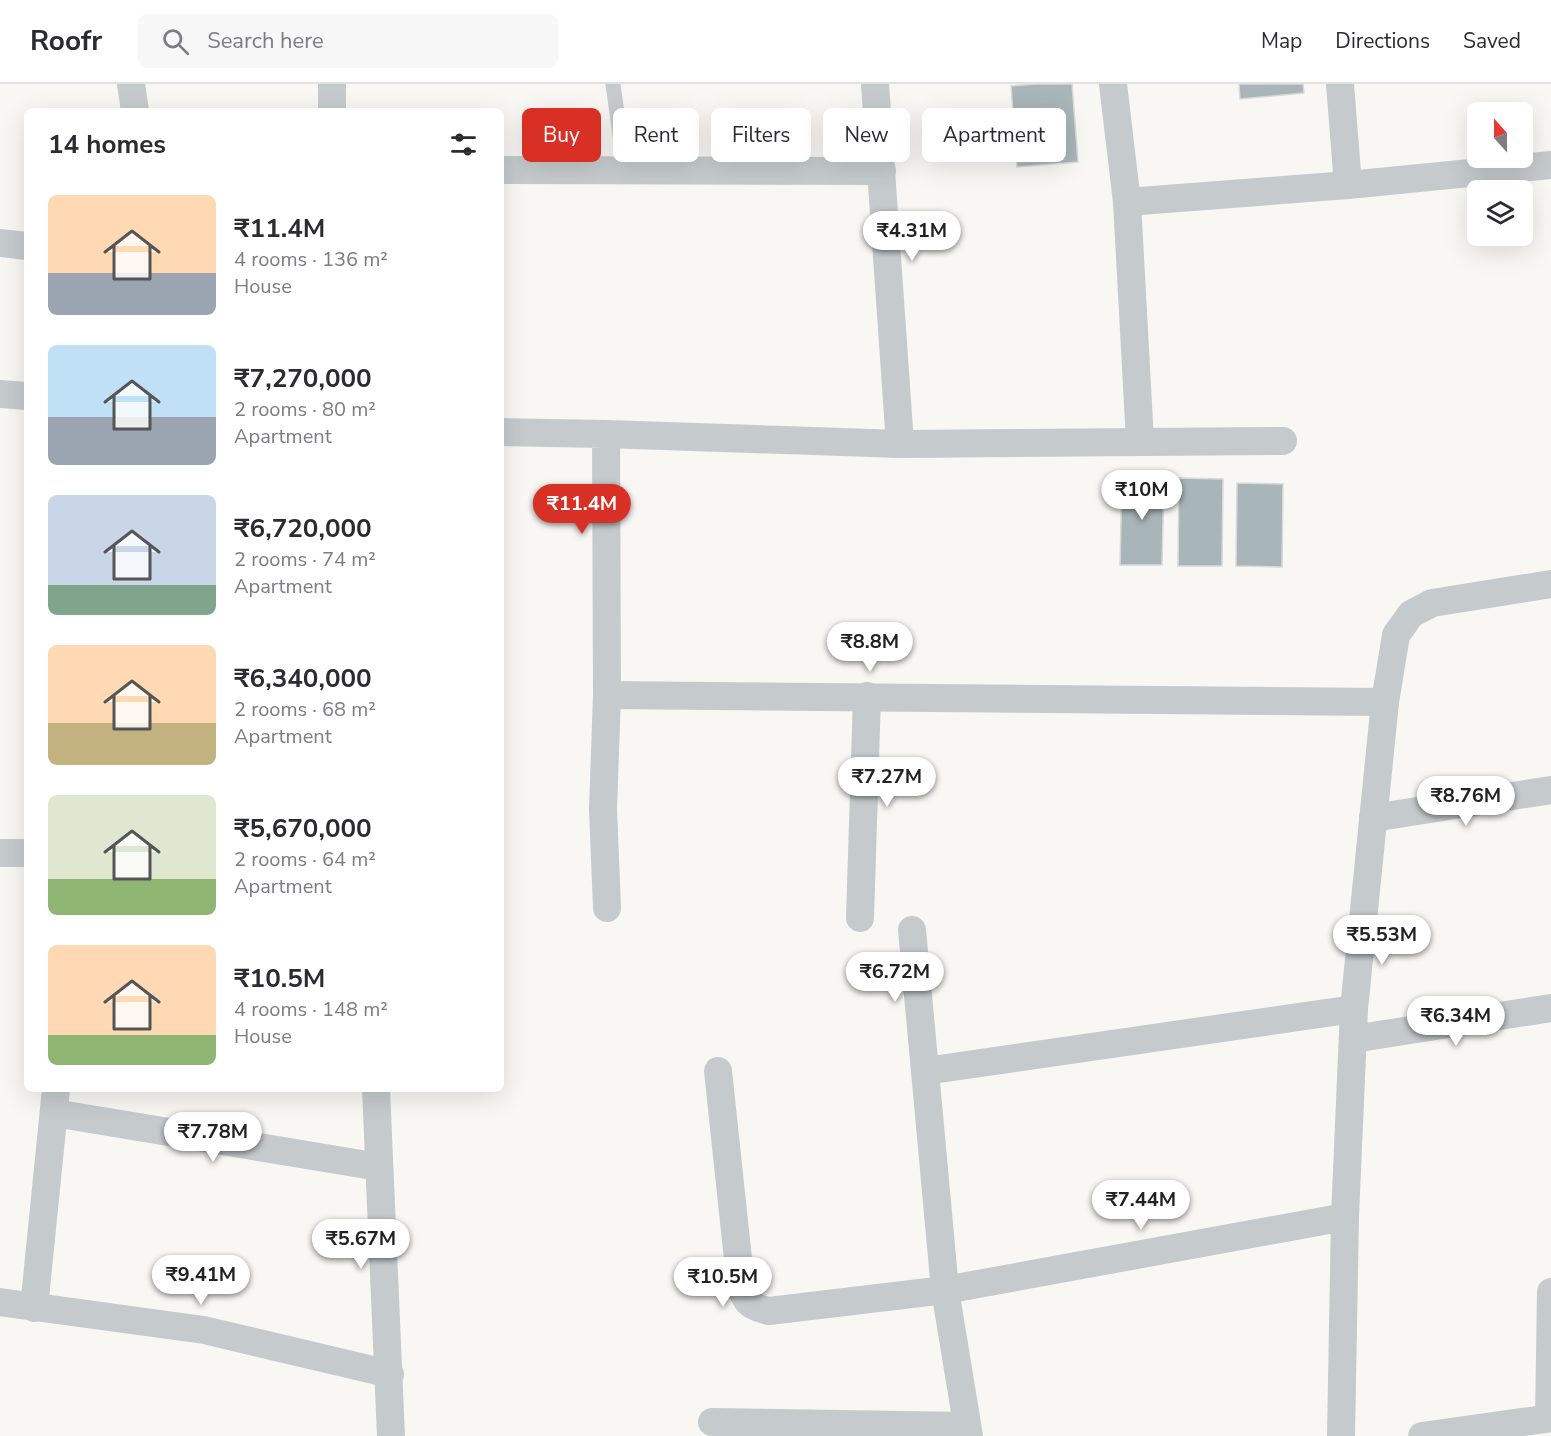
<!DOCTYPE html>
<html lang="en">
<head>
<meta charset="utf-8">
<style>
	body { margin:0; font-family:"Nunito Sans",sans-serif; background:#f7f7f7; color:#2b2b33; height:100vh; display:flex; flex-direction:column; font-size:22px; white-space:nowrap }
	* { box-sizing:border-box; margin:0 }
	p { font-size:20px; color:#7c7c81 }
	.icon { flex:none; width:33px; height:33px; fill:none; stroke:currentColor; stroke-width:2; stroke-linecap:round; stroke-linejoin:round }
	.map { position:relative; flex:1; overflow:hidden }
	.drawer { position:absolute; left:24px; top:24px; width:480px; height:984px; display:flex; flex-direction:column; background:#fff; border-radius:9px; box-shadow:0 6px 24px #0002 }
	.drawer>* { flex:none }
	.guide { position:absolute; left:522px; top:24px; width:570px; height:54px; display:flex; gap:12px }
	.needle { width:39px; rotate:339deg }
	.buttons { position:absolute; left:1467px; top:18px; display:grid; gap:12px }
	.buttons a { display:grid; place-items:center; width:66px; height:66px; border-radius:9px; background:#fff; box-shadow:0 6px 24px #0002; font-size:30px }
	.price { position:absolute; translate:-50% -51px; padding:0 14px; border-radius:21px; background:#fff; color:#222; font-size:20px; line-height:39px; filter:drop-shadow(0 2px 3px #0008) }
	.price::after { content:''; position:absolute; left:50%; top:36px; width:18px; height:14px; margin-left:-9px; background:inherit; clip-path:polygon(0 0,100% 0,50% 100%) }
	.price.active { background:#d93025; color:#fff }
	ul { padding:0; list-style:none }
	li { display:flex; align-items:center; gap:18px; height:150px; padding:0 24px }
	li span { display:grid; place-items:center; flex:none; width:168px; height:120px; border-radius:9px; color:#555 }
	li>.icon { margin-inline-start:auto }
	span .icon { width:72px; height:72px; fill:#fffc; stroke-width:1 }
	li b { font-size:26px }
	h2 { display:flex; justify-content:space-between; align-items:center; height:72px; padding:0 24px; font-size:26px }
	.chip { padding:0 21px; border-radius:9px; background:#fff; box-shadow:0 6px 24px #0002; font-size:21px; line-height:54px }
	.chip.active { background:#d93025; color:#fff }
	header { display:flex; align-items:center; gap:36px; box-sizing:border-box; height:84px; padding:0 30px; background:#fff; border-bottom:2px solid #e1e1e2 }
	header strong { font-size:28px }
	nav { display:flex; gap:33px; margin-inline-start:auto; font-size:21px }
	.search { width:420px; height:54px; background:#f7f7f7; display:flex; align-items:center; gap:15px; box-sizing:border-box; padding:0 21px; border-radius:9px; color:#7c7c81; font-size:22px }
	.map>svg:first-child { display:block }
	.building { fill:#a8b5b9; stroke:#d9d9d7; stroke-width:1.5 }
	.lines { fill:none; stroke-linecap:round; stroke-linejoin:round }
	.service { stroke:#c5cacd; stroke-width:15 }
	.minor { stroke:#c5cacd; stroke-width:28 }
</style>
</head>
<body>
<header>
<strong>Roofr</strong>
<div class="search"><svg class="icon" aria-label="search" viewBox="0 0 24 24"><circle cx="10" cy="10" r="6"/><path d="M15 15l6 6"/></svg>Search here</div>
<nav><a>Map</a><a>Directions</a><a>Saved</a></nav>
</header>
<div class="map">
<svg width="1551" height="1352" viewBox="0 0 1551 1352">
	<rect width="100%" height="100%" fill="#f8f7f4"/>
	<!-- building -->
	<g class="building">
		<polygon points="1036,0 1072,0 1078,78 1017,83 1011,2"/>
		<polygon points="1239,0 1303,0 1304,9 1240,15"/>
		<polygon points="1122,392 1164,393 1162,481 1120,481"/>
		<polygon points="1179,394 1223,395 1222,482 1178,482"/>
		<polygon points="1237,399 1283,400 1282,483 1236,482"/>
	</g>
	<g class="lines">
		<!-- service -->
		<polyline class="service" points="613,0 625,87"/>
		<!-- minor -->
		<g class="minor">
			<polyline points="131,0 135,27"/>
			<polyline points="332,0 332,27"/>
			<polyline points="875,0 900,360"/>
			<polyline points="1113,0 1127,118"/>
			<polyline points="501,86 882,87"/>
			<polyline points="1348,101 1551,81"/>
			<polyline points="0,159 27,162"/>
			<polyline points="0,310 27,312"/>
			<polyline points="501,348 606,350 607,611"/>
			<polyline points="606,350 900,360 1283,357"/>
			<polyline points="1140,357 1127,118 1348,101 1340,0"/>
			<polyline points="1373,734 1551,706"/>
			<polyline points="0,769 27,769"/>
			<polyline points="607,824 603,725 607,611 1385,618"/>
			<polyline points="860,834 867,612"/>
			<polyline points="912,846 925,987"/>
			<polyline points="1353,955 1551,924"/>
			<path d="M 718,987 L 741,1203 C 746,1220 752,1223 769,1227 L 945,1206 L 1345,1133"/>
			<polyline points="376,1005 391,1352"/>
			<polyline points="54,1029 379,1083"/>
			<polyline points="0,1218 204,1246 390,1290"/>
			<polyline points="34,1224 56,1005"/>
			<polyline points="1549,1334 1551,1208"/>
			<polyline points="712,1338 967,1342"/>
			<polyline points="969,1352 945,1206 925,987 1354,925"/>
			<polyline points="1341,1352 1345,1133 1354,925 1385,618 1396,551 1411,530 1432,519 1551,500"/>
			<polyline points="1422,1352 1551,1334"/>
		</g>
	</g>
</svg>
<div class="buttons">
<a><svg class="needle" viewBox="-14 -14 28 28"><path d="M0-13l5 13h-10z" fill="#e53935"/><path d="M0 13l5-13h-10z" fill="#7c7c81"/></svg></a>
<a><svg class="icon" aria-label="layers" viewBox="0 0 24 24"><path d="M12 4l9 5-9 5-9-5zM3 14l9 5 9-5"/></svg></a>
</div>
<b class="price" style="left:912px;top:178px">₹4.31M</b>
<b class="price" style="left:1142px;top:437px">₹10M</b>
<b class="price active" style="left:582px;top:451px">₹11.4M</b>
<b class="price" style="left:870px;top:589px">₹8.8M</b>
<b class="price" style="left:887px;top:724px">₹7.27M</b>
<b class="price" style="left:1466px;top:743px">₹8.76M</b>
<b class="price" style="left:1382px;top:882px">₹5.53M</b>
<b class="price" style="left:895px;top:919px">₹6.72M</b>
<b class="price" style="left:1456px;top:963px">₹6.34M</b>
<b class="price" style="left:213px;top:1079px">₹7.78M</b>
<b class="price" style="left:1141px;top:1147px">₹7.44M</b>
<b class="price" style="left:361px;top:1186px">₹5.67M</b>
<b class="price" style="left:201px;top:1222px">₹9.41M</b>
<b class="price" style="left:723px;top:1224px">₹10.5M</b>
<div class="guide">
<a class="chip active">Buy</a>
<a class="chip">Rent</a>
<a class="chip">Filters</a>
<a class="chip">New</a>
<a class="chip">Apartment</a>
</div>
<section class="drawer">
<h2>14 homes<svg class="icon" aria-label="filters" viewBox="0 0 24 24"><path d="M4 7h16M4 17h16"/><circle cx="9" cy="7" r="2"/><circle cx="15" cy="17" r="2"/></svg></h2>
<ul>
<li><span style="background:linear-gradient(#ffd9b3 65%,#9aa5b1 0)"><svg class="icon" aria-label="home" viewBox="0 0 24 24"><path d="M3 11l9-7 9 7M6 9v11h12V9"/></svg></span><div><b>₹11.4M</b><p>4 rooms · 136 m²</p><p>House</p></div></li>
<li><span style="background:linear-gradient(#bfe0f5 60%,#9aa5b1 0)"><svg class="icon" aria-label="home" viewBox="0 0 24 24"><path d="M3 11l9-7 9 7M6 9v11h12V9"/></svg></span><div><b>₹7,270,000</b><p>2 rooms · 80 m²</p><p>Apartment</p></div></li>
<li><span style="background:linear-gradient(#c9d6e8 75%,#7fa58c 0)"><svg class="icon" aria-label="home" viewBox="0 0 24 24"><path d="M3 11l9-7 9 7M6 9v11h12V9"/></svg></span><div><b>₹6,720,000</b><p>2 rooms · 74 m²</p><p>Apartment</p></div></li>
<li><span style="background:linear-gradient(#ffd9b3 65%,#c2b280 0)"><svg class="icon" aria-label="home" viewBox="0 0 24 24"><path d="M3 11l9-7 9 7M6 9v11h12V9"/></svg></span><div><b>₹6,340,000</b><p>2 rooms · 68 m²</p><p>Apartment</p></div></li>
<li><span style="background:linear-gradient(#dfe7d0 70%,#8fb573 0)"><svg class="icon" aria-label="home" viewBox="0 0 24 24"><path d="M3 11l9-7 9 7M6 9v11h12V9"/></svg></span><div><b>₹5,670,000</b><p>2 rooms · 64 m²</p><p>Apartment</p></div></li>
<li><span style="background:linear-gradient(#ffd9b3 75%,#8fb573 0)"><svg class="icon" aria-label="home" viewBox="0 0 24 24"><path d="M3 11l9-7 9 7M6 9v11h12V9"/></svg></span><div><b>₹10.5M</b><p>4 rooms · 148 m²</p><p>House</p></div></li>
</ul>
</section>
</div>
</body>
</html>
